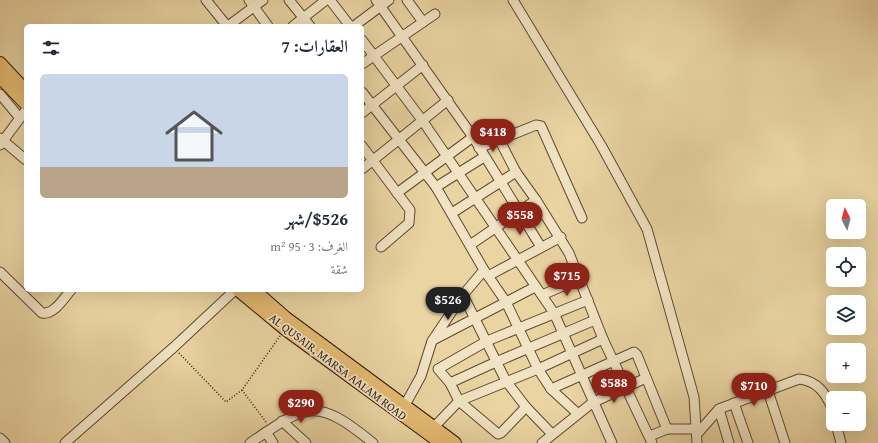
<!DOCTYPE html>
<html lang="ar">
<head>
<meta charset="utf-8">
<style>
	body { margin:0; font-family:"Gentium Book Plus",Amiri,serif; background:#f6f6f7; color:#1f2937; direction:rtl; height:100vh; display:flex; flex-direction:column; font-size:15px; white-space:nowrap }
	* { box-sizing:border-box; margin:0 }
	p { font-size:13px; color:#747a83 }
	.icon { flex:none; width:22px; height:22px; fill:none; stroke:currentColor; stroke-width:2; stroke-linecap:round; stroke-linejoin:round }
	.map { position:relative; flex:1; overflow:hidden; direction:ltr }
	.drawer { position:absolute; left:24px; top:24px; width:340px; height:268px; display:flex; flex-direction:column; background:#fff; border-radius:6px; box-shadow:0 4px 16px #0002; direction:rtl }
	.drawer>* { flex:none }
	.needle { width:26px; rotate:354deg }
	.controls { position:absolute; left:826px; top:199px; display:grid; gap:8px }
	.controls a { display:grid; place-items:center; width:40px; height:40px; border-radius:6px; background:#fff; box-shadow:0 4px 16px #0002; font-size:20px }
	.price { position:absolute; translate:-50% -34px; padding:0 9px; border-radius:14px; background:#8f2418; color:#fff; font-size:13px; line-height:26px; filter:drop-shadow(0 1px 2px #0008) }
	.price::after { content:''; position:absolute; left:50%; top:24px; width:12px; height:9px; margin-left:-6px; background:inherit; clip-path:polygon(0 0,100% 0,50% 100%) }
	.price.selected { background:#222; color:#fff }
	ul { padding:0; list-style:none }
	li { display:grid; align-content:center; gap:8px; height:212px; padding:0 16px }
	li span { display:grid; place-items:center; height:124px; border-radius:6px; color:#555 }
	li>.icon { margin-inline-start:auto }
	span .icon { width:72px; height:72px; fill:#fffc; stroke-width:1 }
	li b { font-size:17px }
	h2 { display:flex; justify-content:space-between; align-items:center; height:48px; padding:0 16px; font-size:17px }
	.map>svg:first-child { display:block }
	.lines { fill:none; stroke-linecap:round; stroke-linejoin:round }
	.minor-casing { stroke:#5f4832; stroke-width:11 }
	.major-casing { stroke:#31190c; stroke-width:14 }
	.path { stroke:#31190c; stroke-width:1.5; stroke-dasharray:1 2; stroke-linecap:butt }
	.minor { stroke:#f1e3c3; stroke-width:9 }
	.major { stroke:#e4ba71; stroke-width:12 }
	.labels { text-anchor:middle; stroke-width:3.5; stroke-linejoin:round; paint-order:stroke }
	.street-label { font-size:12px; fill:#31190c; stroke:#f1e3c3 }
</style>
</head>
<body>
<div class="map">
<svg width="878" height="443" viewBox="0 0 878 443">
	<rect width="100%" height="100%" fill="#e9d4a2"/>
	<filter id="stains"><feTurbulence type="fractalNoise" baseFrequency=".005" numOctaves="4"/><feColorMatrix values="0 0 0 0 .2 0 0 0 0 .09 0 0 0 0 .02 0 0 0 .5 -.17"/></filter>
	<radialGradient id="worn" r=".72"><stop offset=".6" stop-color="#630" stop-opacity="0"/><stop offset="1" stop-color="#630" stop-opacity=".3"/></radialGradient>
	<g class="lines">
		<!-- minor casing -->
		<g class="minor-casing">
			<g id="minor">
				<polyline points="206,0 227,26"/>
				<polyline points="249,0 268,26"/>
				<polyline points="289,0 310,26"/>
				<polyline points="330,0 350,26"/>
				<polyline points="376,0 473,137 541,247"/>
				<polyline points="407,0 423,22"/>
				<polyline points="513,0 601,145 647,229 694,397 697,443"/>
				<polyline points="228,26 263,0"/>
				<polyline points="293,26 326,0"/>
				<polyline points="354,26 389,0"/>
				<polyline points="362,40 422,120 554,313 612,443"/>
				<polyline points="362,64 435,14"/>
				<polyline points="362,92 436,187 484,270 463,295 432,341 421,376 405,405"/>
				<polyline points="0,94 19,117"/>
				<polyline points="362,113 423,65"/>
				<polyline points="0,138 26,160"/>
				<polyline points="499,139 516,172 536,200 569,253 603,339 652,443"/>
				<polyline points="0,145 26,110"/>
				<polyline points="362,146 410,210 409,223 381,247"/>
				<polyline points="479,148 536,125 541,126 582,218"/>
				<polyline points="362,169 448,100"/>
				<polyline points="436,187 484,157"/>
				<polyline points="397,193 473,137"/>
				<polyline points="452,213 516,172"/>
				<polyline points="470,245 536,200"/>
				<polyline points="484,270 506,302 538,369 551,389 634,352 637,355 667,429"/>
				<path d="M 0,272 L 42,313 C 54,315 64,298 71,290"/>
				<polyline points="488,276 561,237"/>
				<polyline points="463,295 506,381 526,407 552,434"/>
				<polyline points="542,295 579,279"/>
				<polyline points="433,340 535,287"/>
				<polyline points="450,383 496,362 595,320"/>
				<polyline points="551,389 577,413"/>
				<polyline points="768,391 785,443"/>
				<polyline points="734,403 748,443"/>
				<polyline points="526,407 501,433 498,434 459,401 450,383 438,369 487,341 588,300"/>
				<polyline points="719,409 729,443"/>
				<polyline points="282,421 306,443"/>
				<polyline points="836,424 841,443"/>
				<polyline points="434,427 459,401 538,369 603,339"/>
				<polyline points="266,432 273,443"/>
				<path d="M 697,434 L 719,409 L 799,379 C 818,381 826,394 833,410"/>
				<polyline points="650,436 667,429 697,429"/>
				<polyline points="0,438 5,443"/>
				<polyline points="65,443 174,347 235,290"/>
				<path d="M 250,443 C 308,404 315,396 373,443"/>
				<polyline points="542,443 592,403 646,378"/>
			</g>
		</g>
		<!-- major casing -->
		<g class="major-casing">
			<g id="major">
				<polyline points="0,63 26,91"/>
				<polyline points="0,77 26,104"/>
				<polyline points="238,290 285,329 441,443"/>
				<polyline points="254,290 286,318 455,443"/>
			</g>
		</g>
		<!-- path -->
		<g class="path">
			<polyline points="179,353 226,402 242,390 280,336"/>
			<polyline points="242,390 266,422"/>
		</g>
		<!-- minor -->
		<use href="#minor" class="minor"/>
		<!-- major -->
		<use href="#major" class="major"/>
	</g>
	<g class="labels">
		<!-- street labels -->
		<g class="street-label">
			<text transform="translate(338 367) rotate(37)" y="4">AL QUSAIR, MARSA AALAM ROAD</text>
		</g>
	</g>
	<rect width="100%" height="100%" filter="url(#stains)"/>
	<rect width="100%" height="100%" fill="url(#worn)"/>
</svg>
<div class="controls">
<a><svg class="needle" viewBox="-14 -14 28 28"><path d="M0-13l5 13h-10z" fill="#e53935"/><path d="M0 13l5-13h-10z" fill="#747a83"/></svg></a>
<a><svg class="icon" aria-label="locate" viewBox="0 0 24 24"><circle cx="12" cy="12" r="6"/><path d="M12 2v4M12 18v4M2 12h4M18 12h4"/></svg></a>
<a><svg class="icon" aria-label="layers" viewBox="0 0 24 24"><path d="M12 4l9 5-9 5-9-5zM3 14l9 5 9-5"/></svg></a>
<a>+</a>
<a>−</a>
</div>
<b class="price" style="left:493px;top:153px">$418</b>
<b class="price" style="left:520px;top:236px">$558</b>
<b class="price" style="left:567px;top:297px">$715</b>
<b class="price selected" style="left:448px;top:321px">$526</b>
<b class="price" style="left:614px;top:404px">$588</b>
<b class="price" style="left:754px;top:407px">$710</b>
<b class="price" style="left:301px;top:424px">$290</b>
<section class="drawer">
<h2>العقارات: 7<svg class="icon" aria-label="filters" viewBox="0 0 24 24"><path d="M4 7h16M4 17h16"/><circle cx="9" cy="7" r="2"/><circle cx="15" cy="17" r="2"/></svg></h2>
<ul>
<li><span style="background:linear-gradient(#c9d6e8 75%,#b9a48a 0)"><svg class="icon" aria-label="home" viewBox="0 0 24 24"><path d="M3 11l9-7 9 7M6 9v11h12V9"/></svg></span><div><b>$526/شهر</b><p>الغرف: 3 · 95 m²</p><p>شقة</p></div></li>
</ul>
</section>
</div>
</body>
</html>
